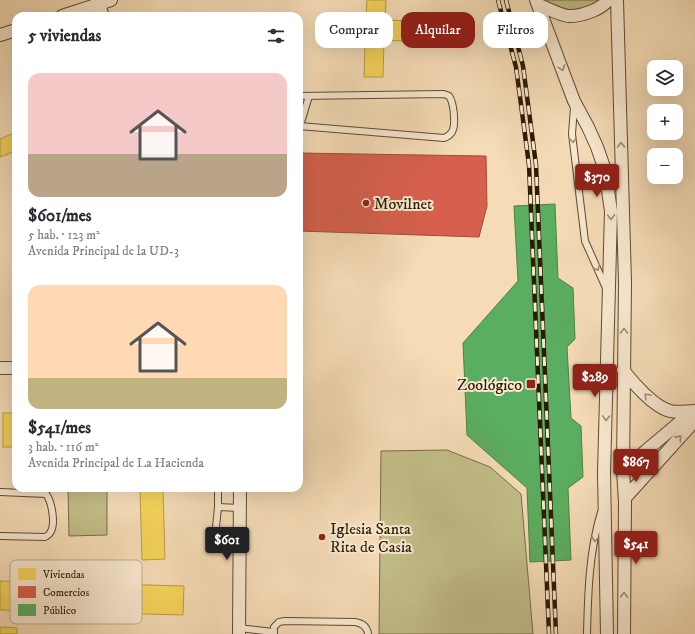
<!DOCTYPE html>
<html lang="es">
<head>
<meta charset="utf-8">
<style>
	body { margin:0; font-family:"IM FELL DW Pica",serif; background:#f2f2f3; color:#2b2b33; height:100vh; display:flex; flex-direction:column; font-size:15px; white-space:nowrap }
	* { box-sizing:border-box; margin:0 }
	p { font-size:13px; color:#7c7c81 }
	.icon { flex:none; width:22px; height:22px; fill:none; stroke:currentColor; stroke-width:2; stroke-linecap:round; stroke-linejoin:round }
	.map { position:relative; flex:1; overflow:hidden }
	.panel { position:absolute; left:12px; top:12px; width:291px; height:480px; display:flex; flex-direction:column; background:#fff; border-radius:12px; box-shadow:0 4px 16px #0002 }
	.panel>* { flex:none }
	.top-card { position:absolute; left:315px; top:12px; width:320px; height:36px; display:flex; gap:8px }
	.tools { position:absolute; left:647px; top:60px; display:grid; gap:8px }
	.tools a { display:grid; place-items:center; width:36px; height:36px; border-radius:8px; background:#fff; box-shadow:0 4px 16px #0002; font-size:20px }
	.price { position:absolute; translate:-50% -34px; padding:0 9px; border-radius:4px; background:#8f2418; color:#fff; font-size:13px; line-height:26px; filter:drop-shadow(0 1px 2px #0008) }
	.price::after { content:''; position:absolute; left:50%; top:24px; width:12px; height:9px; margin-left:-6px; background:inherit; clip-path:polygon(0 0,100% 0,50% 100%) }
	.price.current { background:#222; color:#fff }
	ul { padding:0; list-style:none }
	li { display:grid; align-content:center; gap:8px; height:212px; padding:0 16px }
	li span { display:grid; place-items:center; height:124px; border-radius:12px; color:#555 }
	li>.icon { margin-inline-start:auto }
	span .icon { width:72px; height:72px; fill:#fffc; stroke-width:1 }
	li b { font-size:17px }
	h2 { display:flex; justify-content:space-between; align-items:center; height:48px; padding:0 16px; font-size:17px }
	.tag { padding:0 14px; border-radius:12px; background:#fff; box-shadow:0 4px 16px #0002; font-size:14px; line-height:36px }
	.tag.current { background:#8f2418; color:#fff }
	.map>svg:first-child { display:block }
	.green { fill:#c3be89; stroke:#786c46 }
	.homes { fill:#f6d55c; stroke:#b99d41 }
	.shops { fill:#d6604d; stroke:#a34b37 }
	.public { fill:#5aae61; stroke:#4c8245 }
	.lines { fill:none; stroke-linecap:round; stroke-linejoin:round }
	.service-casing { stroke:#5e4b30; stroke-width:8 }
	.minor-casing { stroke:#5e4b30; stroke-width:14 }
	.service { stroke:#f8e8d0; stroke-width:6 }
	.minor { stroke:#f8e8d0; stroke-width:12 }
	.rail-casing { stroke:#2c1b03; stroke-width:4.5 }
	.rail { stroke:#f8e8d0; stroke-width:3; stroke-dasharray:9; stroke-linecap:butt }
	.oneway { stroke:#9c8c74 }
	.poi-dot { fill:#8f2418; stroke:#f8e8d0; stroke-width:1.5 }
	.labels { text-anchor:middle; stroke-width:4; stroke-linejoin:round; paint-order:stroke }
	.poi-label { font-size:16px; fill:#2c1b03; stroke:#f8e8d0; text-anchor:start }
	.key { fill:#f8e8d0; stroke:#bbaa92; stroke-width:1 }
	.key-label { font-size:11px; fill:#2c1b03 }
</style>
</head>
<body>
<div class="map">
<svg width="695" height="634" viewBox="0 0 695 634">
	<rect width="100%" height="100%" fill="#f5dcb7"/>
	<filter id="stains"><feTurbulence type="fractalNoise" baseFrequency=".005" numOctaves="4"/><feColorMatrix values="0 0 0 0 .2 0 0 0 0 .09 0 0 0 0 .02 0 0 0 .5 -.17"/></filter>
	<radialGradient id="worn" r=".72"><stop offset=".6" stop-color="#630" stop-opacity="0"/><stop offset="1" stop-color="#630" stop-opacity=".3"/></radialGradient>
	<!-- green -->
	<g class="green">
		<polygon points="536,0 608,0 570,17"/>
		<polygon points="447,450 490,467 521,494 533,634 379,634 381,451"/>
		<polygon points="68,488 107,488 107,535 69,536"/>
	</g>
	<!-- homes -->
	<g class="homes">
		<polygon points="367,0 386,0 385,20 418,21 417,42 384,40 383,77 364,77 365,41 321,39 322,17 366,19"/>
		<polygon points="16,132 16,151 0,157 0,139"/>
		<rect x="3" y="413" width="13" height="34"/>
		<polygon points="140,488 163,488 165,559 142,560"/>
		<polygon points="0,581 184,586 183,615 0,610"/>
		<polygon points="0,627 17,628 17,634 0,634"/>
	</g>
	<!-- shops -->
	<polygon class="shops" points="299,153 486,156 487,206 479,237 299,231"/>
	<!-- public -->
	<polygon class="public" points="555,204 558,278 573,288 575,339 567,347 571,418 581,426 583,477 568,488 571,560 530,562 527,488 467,435 463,343 518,281 514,206"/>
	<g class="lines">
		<!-- service casing -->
		<g class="service-casing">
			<g id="service">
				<path d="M 299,96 L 444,94 L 449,96 C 454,103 456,125 452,132 C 450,135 447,137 444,138 L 299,126"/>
				<polyline points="574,107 572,134 585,241 606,288"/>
				<polyline points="300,126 309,96"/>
				<path d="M 0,492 L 46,494 C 52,502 56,525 50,533 C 49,535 47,536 45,537 L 0,536"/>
				<polyline points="218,507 240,508"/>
				<polyline points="214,547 218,507 218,488"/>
				<polyline points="239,628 273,632"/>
				<path d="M 274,634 L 274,627 L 279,622 L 285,621 L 355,622 C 362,623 367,626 368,634"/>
				<path d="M 587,634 C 588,593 589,552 601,512"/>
			</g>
		</g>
		<!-- minor casing -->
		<g class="minor-casing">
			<g id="minor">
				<polyline points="97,0 103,16"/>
				<polyline points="536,0 574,101 588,127 597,147 605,170 611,211 604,473 607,634"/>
				<polyline points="617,0 625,282 623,470 625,502 624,634"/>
				<path d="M 539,5 C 547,8 563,17 571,16 C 582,16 602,9 608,0"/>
				<polyline points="62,16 111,0"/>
				<polyline points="0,35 16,30"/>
				<polyline points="0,368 16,368"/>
				<path d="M 623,370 C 633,383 654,407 670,411 C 678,413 687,411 695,411"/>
				<polyline points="623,470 680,422 695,413"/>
				<polyline points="625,498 691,425 695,417"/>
				<polyline points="239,634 240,488"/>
			</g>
		</g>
		<!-- service -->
		<use href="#service" class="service"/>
		<!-- minor -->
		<use href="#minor" class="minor"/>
		<!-- rail casing -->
		<g class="rail-casing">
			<g id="rail">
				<polyline points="498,0 516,67 529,165 549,634"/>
				<polyline points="506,0 523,66 536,165 556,634"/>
			</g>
		</g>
		<!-- rail -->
		<use href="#rail" class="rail"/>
	</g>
	<!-- one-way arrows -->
	<defs><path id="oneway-chevron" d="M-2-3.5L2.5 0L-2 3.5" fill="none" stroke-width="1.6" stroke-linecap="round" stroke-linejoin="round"/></defs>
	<g class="oneway">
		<use href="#oneway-chevron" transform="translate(562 68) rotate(70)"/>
		<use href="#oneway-chevron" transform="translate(573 140) rotate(84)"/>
		<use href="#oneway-chevron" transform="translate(621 145) rotate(-92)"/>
		<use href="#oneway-chevron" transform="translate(611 217) rotate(90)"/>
		<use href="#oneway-chevron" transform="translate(597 268) rotate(65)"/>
		<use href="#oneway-chevron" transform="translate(624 331) rotate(-89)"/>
		<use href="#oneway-chevron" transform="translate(647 396) rotate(-133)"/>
		<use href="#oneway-chevron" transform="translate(606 418) rotate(92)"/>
		<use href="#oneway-chevron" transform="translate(679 438) rotate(-48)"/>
		<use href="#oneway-chevron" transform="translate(595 539) rotate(99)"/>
		<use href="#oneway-chevron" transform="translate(624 595) rotate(-89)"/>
	</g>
	<!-- markers -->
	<g class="poi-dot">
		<circle cx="366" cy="203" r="4"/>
		<rect x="526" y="379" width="10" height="10" rx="2"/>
		<circle cx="322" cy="537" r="4"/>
	</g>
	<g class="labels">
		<!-- poi labels -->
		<g class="poi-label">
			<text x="374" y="209">Movilnet</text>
			<text x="522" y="390" text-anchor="end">Zoológico</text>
			<text x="330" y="534">Iglesia Santa<tspan x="330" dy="18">Rita de Casia</tspan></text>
		</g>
	</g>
	<!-- legend -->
	<rect x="10" y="560" width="132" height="64" rx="6" class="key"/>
	<rect x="18" y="568" width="18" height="12" fill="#f6d55c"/>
	<rect x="18" y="586" width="18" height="12" fill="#d6604d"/>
	<rect x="18" y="604" width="18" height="12" fill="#5aae61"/>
	<g class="key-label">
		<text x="43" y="578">Viviendas</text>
		<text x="43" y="596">Comercios</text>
		<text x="43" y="614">Público</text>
	</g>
	<rect width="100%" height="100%" filter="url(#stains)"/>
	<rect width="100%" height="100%" fill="url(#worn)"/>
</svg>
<div class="tools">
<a><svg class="icon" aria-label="layers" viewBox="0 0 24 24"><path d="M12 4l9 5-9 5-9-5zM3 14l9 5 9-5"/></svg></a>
<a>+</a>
<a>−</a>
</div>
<b class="price" style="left:597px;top:198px">$370</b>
<b class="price" style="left:595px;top:398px">$289</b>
<b class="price" style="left:636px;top:483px">$867</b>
<b class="price current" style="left:227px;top:561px">$601</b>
<b class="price" style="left:636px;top:565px">$541</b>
<div class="top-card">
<a class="tag">Comprar</a>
<a class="tag current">Alquilar</a>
<a class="tag">Filtros</a>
</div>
<section class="panel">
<h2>5 viviendas<svg class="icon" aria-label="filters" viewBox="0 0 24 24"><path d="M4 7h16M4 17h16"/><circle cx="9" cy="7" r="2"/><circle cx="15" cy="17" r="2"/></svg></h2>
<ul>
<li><span style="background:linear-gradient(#f6c9c9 65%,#b9a48a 0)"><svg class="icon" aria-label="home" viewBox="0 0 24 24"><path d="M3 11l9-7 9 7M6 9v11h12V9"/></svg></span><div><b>$601/mes</b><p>5 hab. · 123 m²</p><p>Avenida Principal de la UD-3</p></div></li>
<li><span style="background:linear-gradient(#ffd9b3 75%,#c2b280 0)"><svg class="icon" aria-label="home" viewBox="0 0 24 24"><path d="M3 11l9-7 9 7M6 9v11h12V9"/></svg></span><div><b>$541/mes</b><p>3 hab. · 116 m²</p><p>Avenida Principal de La Hacienda</p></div></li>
</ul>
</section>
</div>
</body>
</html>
